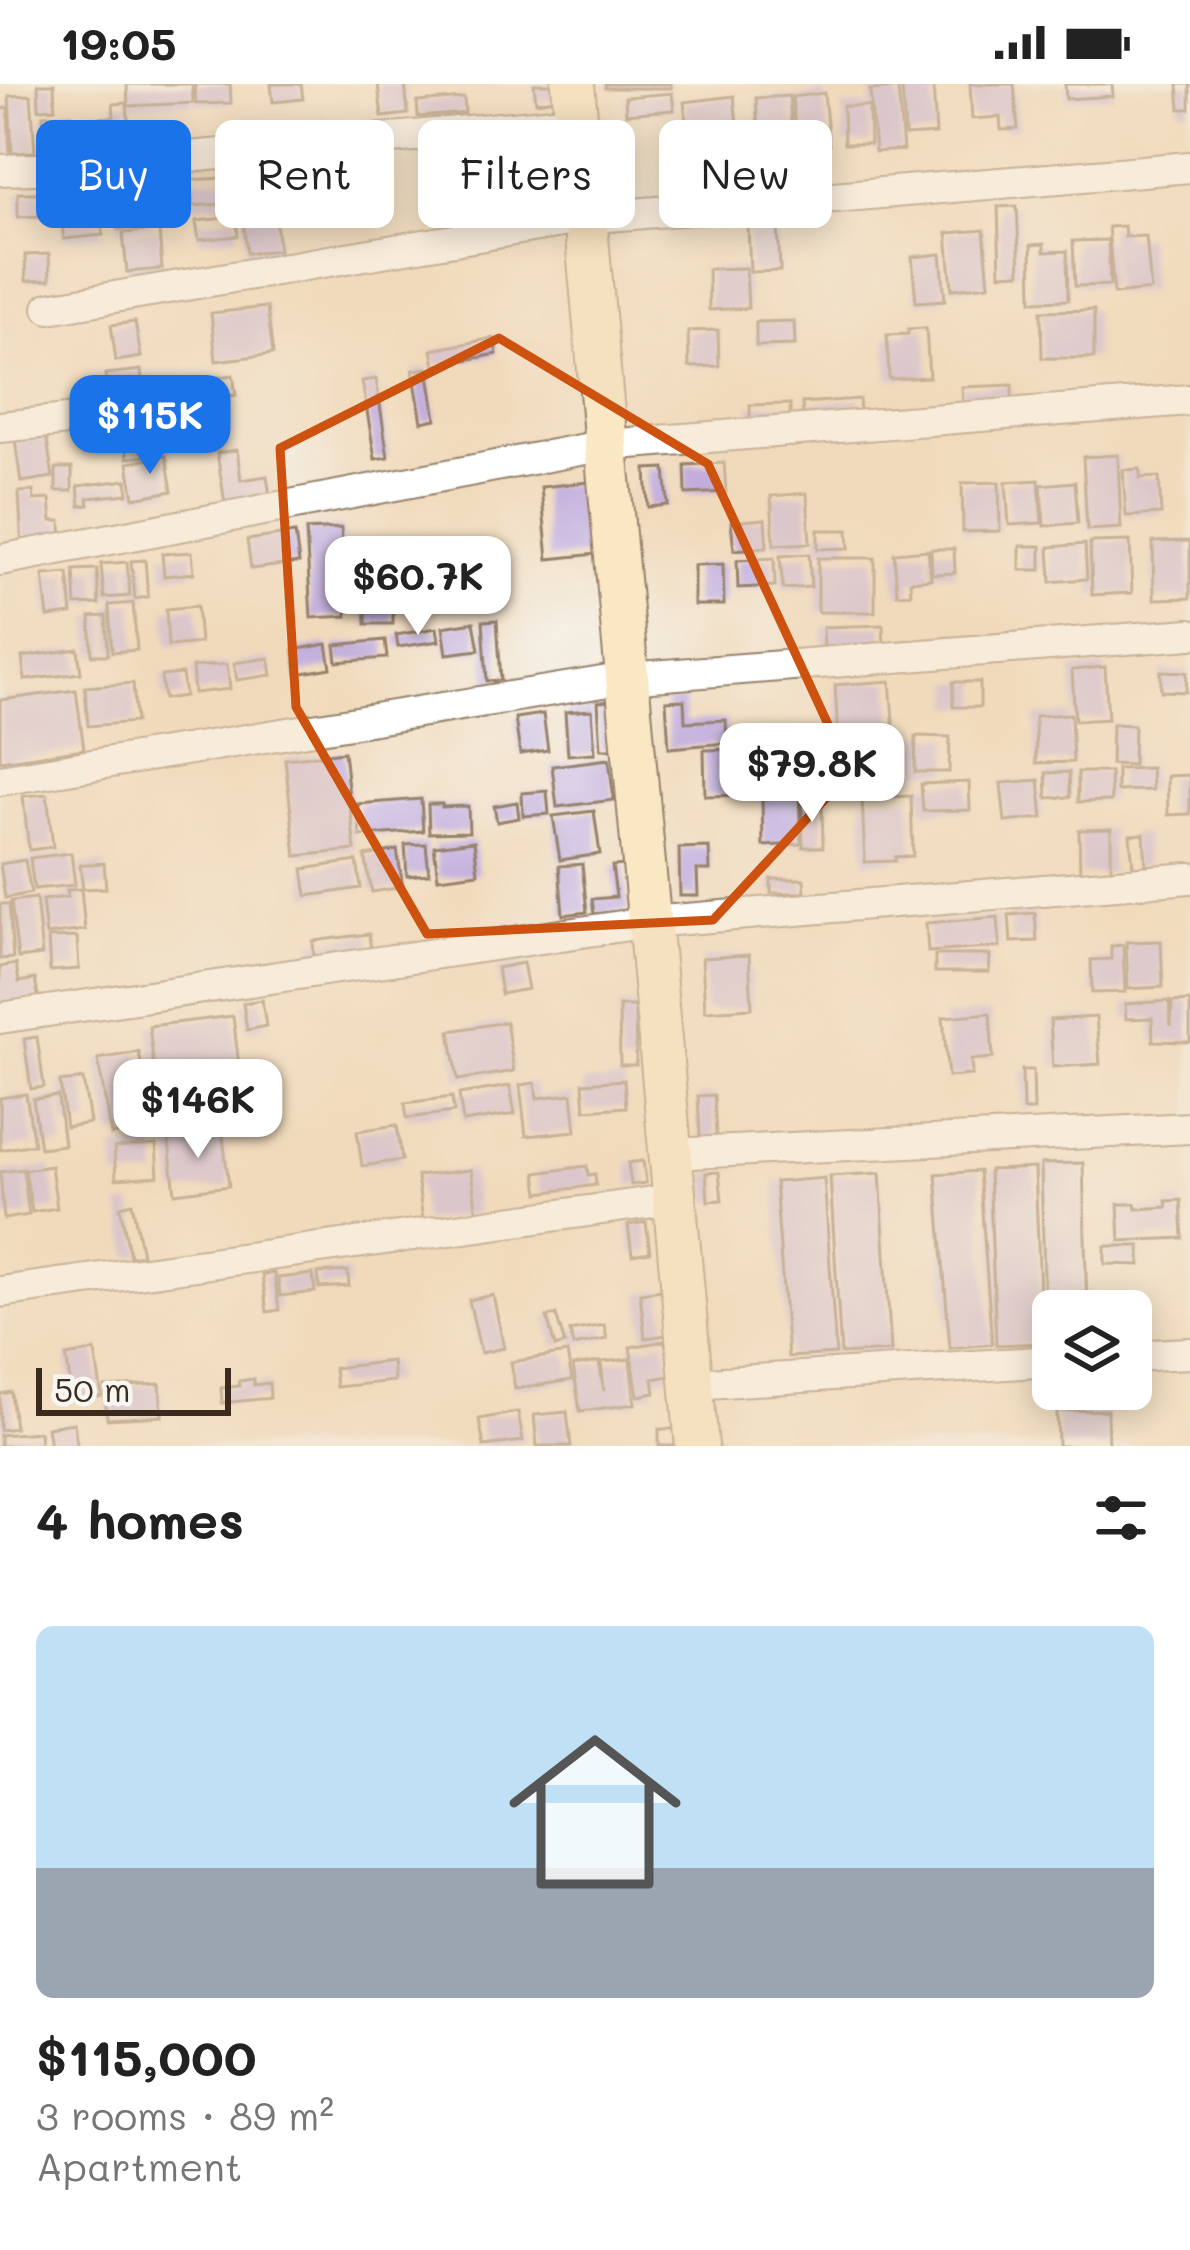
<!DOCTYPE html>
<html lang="en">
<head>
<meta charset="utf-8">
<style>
	body { margin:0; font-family:Mali,sans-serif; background:#f2f2f2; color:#222; height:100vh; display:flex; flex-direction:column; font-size:45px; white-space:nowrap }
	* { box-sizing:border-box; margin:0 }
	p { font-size:39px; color:#767676 }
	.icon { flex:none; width:66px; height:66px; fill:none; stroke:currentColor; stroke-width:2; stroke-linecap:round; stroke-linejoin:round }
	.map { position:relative; height:1362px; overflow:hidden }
	.side { display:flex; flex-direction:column; background:#fff; flex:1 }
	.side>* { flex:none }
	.top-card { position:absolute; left:36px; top:36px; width:1119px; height:108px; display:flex; gap:24px }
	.tools { position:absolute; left:1032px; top:1206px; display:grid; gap:24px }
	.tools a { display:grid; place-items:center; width:120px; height:120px; border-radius:18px; background:#fff; box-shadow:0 6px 30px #0003; font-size:60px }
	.scale { position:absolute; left:36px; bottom:30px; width:195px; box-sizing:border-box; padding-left:12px; border:6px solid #3b2a1e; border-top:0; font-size:33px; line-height:42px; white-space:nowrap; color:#3b2a1e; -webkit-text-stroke:9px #f6f6f2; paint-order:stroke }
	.price { position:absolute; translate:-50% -102px; padding:0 27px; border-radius:24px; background:#fff; color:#222; font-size:39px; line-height:78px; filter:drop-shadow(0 3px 6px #0008) }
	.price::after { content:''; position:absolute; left:50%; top:72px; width:36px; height:27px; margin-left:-18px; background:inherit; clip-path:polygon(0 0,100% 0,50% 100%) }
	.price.on { background:#1a73e8; color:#fff }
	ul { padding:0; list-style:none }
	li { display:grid; align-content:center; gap:24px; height:636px; padding:0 36px }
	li+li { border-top:3px solid #e0e0e0 }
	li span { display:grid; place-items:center; height:372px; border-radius:18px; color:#555 }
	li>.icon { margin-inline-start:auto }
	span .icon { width:216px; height:216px; fill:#fffc; stroke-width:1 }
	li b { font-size:51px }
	h2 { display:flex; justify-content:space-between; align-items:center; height:144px; padding:0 36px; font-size:51px }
	.chip { padding:0 42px; border-radius:18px; background:#fff; box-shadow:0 6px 30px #0003; font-size:42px; line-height:108px }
	.chip.on { background:#1a73e8; color:#fff }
	.status { display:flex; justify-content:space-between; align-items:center; height:84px; padding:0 60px; background:#fff; direction:ltr }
	.status svg { height:33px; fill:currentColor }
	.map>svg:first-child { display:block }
	.building { fill:#c2addd }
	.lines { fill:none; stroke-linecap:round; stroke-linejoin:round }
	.street-casing { stroke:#96826c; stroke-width:34 }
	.secondary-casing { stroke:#96826c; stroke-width:46 }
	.street { stroke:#fff; stroke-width:30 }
	.secondary { stroke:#fae7c3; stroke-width:42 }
	.marked { fill:none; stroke:#ce520f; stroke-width:9; stroke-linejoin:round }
</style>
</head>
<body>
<div class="status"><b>19:05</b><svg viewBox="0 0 49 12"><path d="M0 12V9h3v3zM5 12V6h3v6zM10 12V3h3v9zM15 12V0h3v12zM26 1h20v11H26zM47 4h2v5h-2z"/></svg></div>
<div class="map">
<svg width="1190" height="1362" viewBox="0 0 1190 1362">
	<rect width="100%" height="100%" fill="#f6f6f2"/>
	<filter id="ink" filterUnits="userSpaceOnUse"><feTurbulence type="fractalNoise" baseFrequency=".00833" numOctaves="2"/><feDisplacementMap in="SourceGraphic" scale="24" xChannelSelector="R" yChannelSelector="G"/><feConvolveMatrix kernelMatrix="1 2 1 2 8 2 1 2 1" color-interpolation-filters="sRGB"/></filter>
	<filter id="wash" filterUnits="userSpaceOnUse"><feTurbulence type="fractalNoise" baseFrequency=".004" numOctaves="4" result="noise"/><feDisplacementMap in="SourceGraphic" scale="48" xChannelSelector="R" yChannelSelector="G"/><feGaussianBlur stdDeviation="2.7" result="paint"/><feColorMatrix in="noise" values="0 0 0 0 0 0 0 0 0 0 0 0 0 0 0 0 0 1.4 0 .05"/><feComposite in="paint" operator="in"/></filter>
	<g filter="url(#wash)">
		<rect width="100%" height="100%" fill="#f1dabb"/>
		<g id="blocks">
			<!-- building -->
			<g class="building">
				<polygon points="38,0 54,0 55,24 39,25"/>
				<polygon points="127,0 192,0 193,19 128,22"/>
				<polygon points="195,0 230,0 231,19 196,20"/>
				<polygon points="271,0 301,0 303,15 273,18"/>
				<polygon points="378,0 405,0 408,30 382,33"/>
				<polygon points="534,0 554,0 555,15 536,18"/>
				<rect x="605" y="0" width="66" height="4"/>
				<polygon points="933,0 936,50 905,52 902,2"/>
				<polygon points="970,0 1014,0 1018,45 1001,46 1000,33 972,35"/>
				<polygon points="1065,0 1112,0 1113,12 1066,15"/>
				<polygon points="1178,0 1190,0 1190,25 1180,25"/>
				<polygon points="898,4 903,66 875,68 870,6"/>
				<polygon points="672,9 674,26 626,30 625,13"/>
				<polygon points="824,9 829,61 797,64 792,13"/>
				<polygon points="31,11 35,68 12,69 9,12"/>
				<polygon points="734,12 738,50 688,56 684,18"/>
				<polygon points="789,12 793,59 759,61 756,14"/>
				<polygon points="464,14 465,29 418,33 417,18"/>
				<polygon points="127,19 130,62 76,66 74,35 114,33 113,20"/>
				<polygon points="843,22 869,22 870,60 844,60"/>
				<polygon points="8,24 10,74 0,75 0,25"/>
				<polygon points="71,30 72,70 44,71 43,31"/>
				<polygon points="477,66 485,136 450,140 442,70"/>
				<polygon points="372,78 376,121 333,124 329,82"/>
				<polygon points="222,94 224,120 193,122 191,96"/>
				<polygon points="98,106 103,151 64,155 61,133 54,133 51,111"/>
				<polygon points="18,109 43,109 43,132 18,133"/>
				<polygon points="150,120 152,143 118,146 115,124"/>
				<polygon points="1017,122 1020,189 1000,190 998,123"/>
				<polygon points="275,129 279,166 247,169 243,133"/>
				<polygon points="236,133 238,152 199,156 196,137"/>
				<polygon points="778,141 780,187 750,188 748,142"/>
				<polygon points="1124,142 1125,153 1146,152 1151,206 1114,210 1108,143"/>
				<polygon points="159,146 162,185 127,188 123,149"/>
				<polygon points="984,146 989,201 952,205 947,149"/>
				<polygon points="1108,156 1110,201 1075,202 1073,157"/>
				<polygon points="1044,160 1044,168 1067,167 1068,216 1032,217 1031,161"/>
				<polygon points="49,170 50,196 26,197 25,171"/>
				<polygon points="941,170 945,216 916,218 912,173"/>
				<polygon points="746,184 748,224 709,226 708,185"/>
				<polygon points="267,223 273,270 216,277 211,229"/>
				<polygon points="1094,226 1094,274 1042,274 1041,227"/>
				<polygon points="794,237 795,261 756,262 756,238"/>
				<polygon points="135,238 141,273 116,277 111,241"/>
				<polygon points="926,244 929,293 889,295 887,251 908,250 908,245"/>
				<polygon points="718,246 719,282 689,283 688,247"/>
				<polygon points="494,254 497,270 435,282 432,266"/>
				<polygon points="428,284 436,335 422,338 413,286"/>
				<polygon points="141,286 143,309 107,312 105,290"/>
				<polygon points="233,291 236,311 221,313 219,293"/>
				<polygon points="376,295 388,373 375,375 362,297"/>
				<polygon points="1012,301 1012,319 963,321 962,303"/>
				<polygon points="859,315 860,327 803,332 802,319"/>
				<polygon points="221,317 226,344 161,357 156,330"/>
				<polygon points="790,320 790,338 750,339 750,321"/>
				<polygon points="155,340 158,371 127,374 124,343"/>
				<polygon points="117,342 120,366 84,370 81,347"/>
				<polygon points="46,351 53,393 21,398 15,355"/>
				<polygon points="237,366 241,396 267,392 270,412 225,419 217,369"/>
				<polygon points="1118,371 1121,444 1087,446 1083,373"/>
				<polygon points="166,372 172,407 134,414 128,379"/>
				<polygon points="724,379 726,408 686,410 685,381"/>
				<rect x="56" y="384" width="16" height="23"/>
				<polygon points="665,384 668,421 648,423 646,385"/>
				<polygon points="1140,385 1140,394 1159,393 1161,430 1126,432 1123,386"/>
				<polygon points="127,396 128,410 88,414 89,421 80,422 78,402"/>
				<polygon points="1039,396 1042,439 1009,441 1006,398"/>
				<polygon points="590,398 597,470 548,475 541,403"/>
				<polygon points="999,398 1000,447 963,448 962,399"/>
				<polygon points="1075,398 1078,439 1044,442 1041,401"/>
				<polygon points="33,407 34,416 50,415 52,437 61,437 62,463 22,466 19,408"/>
				<polygon points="807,409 810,459 774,461 771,412"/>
				<polygon points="765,435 767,463 734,466 731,438"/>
				<polygon points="341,444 347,532 311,534 306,446"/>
				<polygon points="818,446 848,446 849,464 818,465"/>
				<polygon points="295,449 299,479 251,485 247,456"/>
				<polygon points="1130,457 1132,509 1092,511 1090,458"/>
				<polygon points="1190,457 1190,514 1154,515 1153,458"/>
				<polygon points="1085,460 1087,495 1051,498 1049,463"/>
				<rect x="1020" y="462" width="21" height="24"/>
				<polygon points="931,465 954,465 955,489 932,490"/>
				<polygon points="928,466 931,495 910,497 911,509 897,510 894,469"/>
				<polygon points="192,468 194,489 164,492 162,470"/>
				<polygon points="809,470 811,503 783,505 780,472"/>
				<polygon points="774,474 775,502 738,504 737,476"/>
				<rect x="818" y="474" width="57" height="54"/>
				<polygon points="145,476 148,513 135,515 131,477"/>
				<polygon points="127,478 130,512 104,514 101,480"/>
				<polygon points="723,480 724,521 694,521 694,481"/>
				<polygon points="97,485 99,520 76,521 74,486"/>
				<polygon points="68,489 72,530 48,533 43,491"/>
				<polygon points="366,501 393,502 393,540 366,540"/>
				<polygon points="133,519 137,566 112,568 109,521"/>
				<polygon points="197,522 200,559 168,562 166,525"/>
				<polygon points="106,532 108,571 92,571 90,533"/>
				<polygon points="497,536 501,596 487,597 483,537"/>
				<polygon points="474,538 479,566 447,570 443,543"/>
				<polygon points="883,541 884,563 824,565 823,543"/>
				<polygon points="437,544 439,557 398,563 396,551"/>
				<polygon points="385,556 387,574 337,578 335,561"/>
				<polygon points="327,560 331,584 297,590 293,566"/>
				<polygon points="78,565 81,589 25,596 22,573"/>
				<polygon points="269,574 272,591 237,596 234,579"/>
				<polygon points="227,580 230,605 194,609 192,583"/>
				<polygon points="1105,583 1108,635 1075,637 1072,586"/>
				<polygon points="1161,587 1187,588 1186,608 1161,607"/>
				<polygon points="182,590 185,612 164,615 161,592"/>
				<polygon points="890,597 894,648 838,652 835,601"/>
				<rect x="953" y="598" width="27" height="25"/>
				<polygon points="133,599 136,638 88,642 85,603"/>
				<polygon points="76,606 84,665 0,677 0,616"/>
				<polygon points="684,616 685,638 726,636 727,659 669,664 666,617"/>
				<polygon points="614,617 617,665 601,665 598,618"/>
				<polygon points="592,626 595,669 568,671 565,628"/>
				<polygon points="543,630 548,666 520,670 515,634"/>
				<polygon points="1071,630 1073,678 1036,679 1035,632"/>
				<polygon points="1112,640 1134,641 1133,681 1111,680"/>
				<polygon points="916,652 950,653 949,688 915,688"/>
				<polygon points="811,655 814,701 763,703 761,658"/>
				<polygon points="750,665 751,711 705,712 704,666"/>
				<polygon points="344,668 355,766 296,772 285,675"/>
				<polygon points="609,675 614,716 557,723 552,682"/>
				<polygon points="1151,684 1152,706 1117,707 1117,685"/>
				<polygon points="1069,688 1070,713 1047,714 1046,689"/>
				<polygon points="1078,688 1110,688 1111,717 1078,718"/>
				<polygon points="1190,691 1190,730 1168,731 1167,692"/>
				<polygon points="1039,696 1043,734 1005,738 1001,699"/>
				<polygon points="969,698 970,726 923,727 921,700"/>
				<polygon points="547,707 549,730 523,732 522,709"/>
				<polygon points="47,710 53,763 29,766 23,712"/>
				<polygon points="799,710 801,760 763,762 762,711"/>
				<polygon points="911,712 913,772 895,773 895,777 865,778 862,714"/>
				<polygon points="421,715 423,747 360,752 358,720"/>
				<polygon points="517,718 519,734 497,738 494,722"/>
				<polygon points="802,719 822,719 823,763 803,763"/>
				<polygon points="428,720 442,720 442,723 468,722 469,748 429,749"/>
				<polygon points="594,727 600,770 560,776 553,732"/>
				<polygon points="1111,745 1111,790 1080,790 1079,746"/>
				<polygon points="1144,750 1146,782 1133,783 1130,751"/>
				<polygon points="474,757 478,789 438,794 434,762"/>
				<polygon points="426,760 429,790 407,792 405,761"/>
				<polygon points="709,763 710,786 697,786 698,812 680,812 679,764"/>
				<polygon points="397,766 403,803 372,808 365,772"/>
				<polygon points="71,769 75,801 34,805 30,774"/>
				<polygon points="25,776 31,809 5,814 0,780"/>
				<polygon points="357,777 361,804 307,812 303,785"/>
				<polygon points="104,779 106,804 83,805 80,781"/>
				<polygon points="582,780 587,828 563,831 559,782"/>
				<polygon points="624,781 628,826 594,830 592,815 616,813 612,782"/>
				<polygon points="771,795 804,795 805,809 771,809"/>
				<polygon points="81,805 85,846 46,851 42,816 68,813 67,806"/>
				<polygon points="36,814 42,871 18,874 11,817"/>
				<polygon points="0,820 9,820 13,874 0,875"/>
				<polygon points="1035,829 1037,857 1011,858 1009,831"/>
				<polygon points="998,833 1000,863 928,868 926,839"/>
				<polygon points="369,850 371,866 314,873 313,857"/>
				<polygon points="77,853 79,885 50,887 48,854"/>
				<polygon points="1161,857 1163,903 1128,905 1126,858"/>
				<polygon points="1123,861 1125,908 1092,909 1091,876 1111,875 1111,862"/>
				<polygon points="749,871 752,924 705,927 702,874"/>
				<polygon points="935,871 990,871 989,888 935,888"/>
				<polygon points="523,879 528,905 501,910 497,884"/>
				<polygon points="16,880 19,898 35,895 39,917 0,924 0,883"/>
				<polygon points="262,916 266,942 247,946 243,919"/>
				<polygon points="1169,917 1171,942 1172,918 1190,917 1190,958 1153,957 1152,934 1126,935 1125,920"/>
				<polygon points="619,922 635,922 636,981 620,981"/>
				<polygon points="990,929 993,974 971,976 972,991 948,993 943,933"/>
				<polygon points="233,932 243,1014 159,1024 149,942"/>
				<polygon points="1096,933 1100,980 1053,983 1050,936"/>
				<polygon points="506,938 514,987 458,996 450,947"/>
				<polygon points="37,953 44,1003 31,1005 24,955"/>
				<polygon points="139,968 152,1044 111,1051 98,975"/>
				<polygon points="1022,986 1033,986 1034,1026 1023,1026"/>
				<polygon points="83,995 90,1039 66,1043 60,998"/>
				<polygon points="624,996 626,1023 585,1026 583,999"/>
				<polygon points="535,999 537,1014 572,1010 576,1047 526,1052 520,1001"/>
				<polygon points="510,1002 515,1030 463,1038 459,1010"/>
				<polygon points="26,1010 34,1060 0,1066 0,1014"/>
				<polygon points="714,1011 716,1053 700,1054 698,1012"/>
				<polygon points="58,1012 64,1061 40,1064 33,1015"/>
				<polygon points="452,1013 454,1028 407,1034 405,1019"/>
				<polygon points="397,1041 402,1076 362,1082 357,1047"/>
				<polygon points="222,1045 229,1102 175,1109 168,1051"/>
				<polygon points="156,1061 158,1092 116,1095 114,1064"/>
				<polygon points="643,1077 646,1099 631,1101 628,1079"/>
				<polygon points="1083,1079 1087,1227 1053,1227 1053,1234 1045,1234 1041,1080"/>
				<polygon points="51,1082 57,1124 32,1128 25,1086"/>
				<polygon points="587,1082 588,1091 595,1090 596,1101 539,1109 536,1089"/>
				<polygon points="1035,1084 1042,1259 996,1261 989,1086"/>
				<polygon points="23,1085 29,1131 4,1135 0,1088"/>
				<polygon points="471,1086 477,1130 423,1137 417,1092"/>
				<polygon points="979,1087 992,1260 950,1264 936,1090"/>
				<polygon points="719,1088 722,1116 708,1117 706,1089"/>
				<polygon points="880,1089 891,1267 841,1270 830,1092"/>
				<polygon points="824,1094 836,1270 788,1273 775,1098"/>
				<polygon points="1181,1116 1183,1154 1120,1157 1118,1120 1135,1120 1136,1125 1167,1123 1166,1117"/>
				<polygon points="132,1119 142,1171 130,1173 120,1122"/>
				<polygon points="646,1138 650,1168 632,1171 628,1141"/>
				<polygon points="1105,1162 1140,1162 1140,1181 1105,1180"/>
				<polygon points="348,1187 349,1202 319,1204 318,1189"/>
				<polygon points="274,1189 279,1226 267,1228 262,1191"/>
				<polygon points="313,1190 315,1208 280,1212 278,1194"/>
				<polygon points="662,1206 667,1251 645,1254 640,1209"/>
				<polygon points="493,1211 504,1264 481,1269 469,1216"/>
				<polygon points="556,1231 565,1260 555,1263 547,1233"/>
				<polygon points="604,1241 607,1255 573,1262 570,1247"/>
				<polygon points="665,1257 670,1292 653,1295 655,1309 638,1312 630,1263"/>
				<polygon points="95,1267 102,1312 73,1317 66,1272"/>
				<polygon points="567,1269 572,1296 515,1305 511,1278"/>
				<polygon points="630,1275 635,1320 580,1327 573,1282 599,1278 604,1307 601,1278"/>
				<polygon points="392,1277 394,1297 336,1303 334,1284"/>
				<polygon points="254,1295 254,1301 269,1299 270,1314 222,1319 221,1304 240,1302 239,1297"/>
				<polygon points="160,1300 162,1332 107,1335 105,1303"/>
				<polygon points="11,1308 15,1344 0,1346 0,1310"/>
				<polygon points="1107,1326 1108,1362 1058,1362 1057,1327"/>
				<polygon points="518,1328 523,1357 484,1362 479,1335"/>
				<polygon points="567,1328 571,1362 537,1362 534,1331"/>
				<polygon points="74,1339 77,1362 50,1362 47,1343"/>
				<rect x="659" y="1345" width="16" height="17"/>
				<polygon points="39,1348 40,1362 0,1362 0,1351"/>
			</g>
		</g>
	</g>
	<g filter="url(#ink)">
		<use href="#blocks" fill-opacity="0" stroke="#96826c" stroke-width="3"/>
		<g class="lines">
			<!-- street casing -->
			<g class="street-casing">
				<g id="street">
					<polyline points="0,86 69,84 576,37"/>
					<polyline points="49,224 585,134 1190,83"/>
					<polyline points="0,343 77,335"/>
					<polyline points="0,476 606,361 1190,316"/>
					<polyline points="0,696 627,594 1190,550"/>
					<polyline points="0,934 649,838 1190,794"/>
					<polyline points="671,1070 1190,1044"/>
					<polyline points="0,1208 675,1115"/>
					<polyline points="1131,1272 1190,1269"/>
					<polyline points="692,1300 1053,1277"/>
				</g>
			</g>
			<!-- secondary casing -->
			<g class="secondary-casing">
				<polyline id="secondary" points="573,0 697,1362"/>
			</g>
			<!-- street -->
			<use href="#street" class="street"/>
			<!-- secondary -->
			<use href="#secondary" class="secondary"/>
		</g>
	</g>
	<!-- marked area -->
	<path d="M0 0H1190V1362H0ZM 499,254 L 708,380 L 850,688 L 713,836 L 427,850 L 296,623 L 280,364 Z" fill="#f1dabb" fill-opacity=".55" fill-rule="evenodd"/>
	<path class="marked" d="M 499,254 L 708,380 L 850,688 L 713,836 L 427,850 L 296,623 L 280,364 Z"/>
</svg>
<div class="tools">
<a><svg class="icon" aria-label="layers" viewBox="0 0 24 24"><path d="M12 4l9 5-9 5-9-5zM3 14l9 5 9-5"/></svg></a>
</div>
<div class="scale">50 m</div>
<b class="price on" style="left:150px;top:393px">$115K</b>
<b class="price" style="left:418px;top:554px">$60.7K</b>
<b class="price" style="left:812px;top:741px">$79.8K</b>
<b class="price" style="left:198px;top:1077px">$146K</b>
<div class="top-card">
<a class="chip on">Buy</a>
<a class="chip">Rent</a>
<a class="chip">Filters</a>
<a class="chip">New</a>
</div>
</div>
<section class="side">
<h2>4 homes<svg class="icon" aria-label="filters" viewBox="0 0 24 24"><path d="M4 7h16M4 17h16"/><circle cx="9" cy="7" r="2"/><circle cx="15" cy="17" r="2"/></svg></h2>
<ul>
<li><span style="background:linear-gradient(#bfe0f5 65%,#9aa5b1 0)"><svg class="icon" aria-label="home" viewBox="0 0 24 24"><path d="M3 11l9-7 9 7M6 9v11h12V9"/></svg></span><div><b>$115,000</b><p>3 rooms · 89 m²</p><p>Apartment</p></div></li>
</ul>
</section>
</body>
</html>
